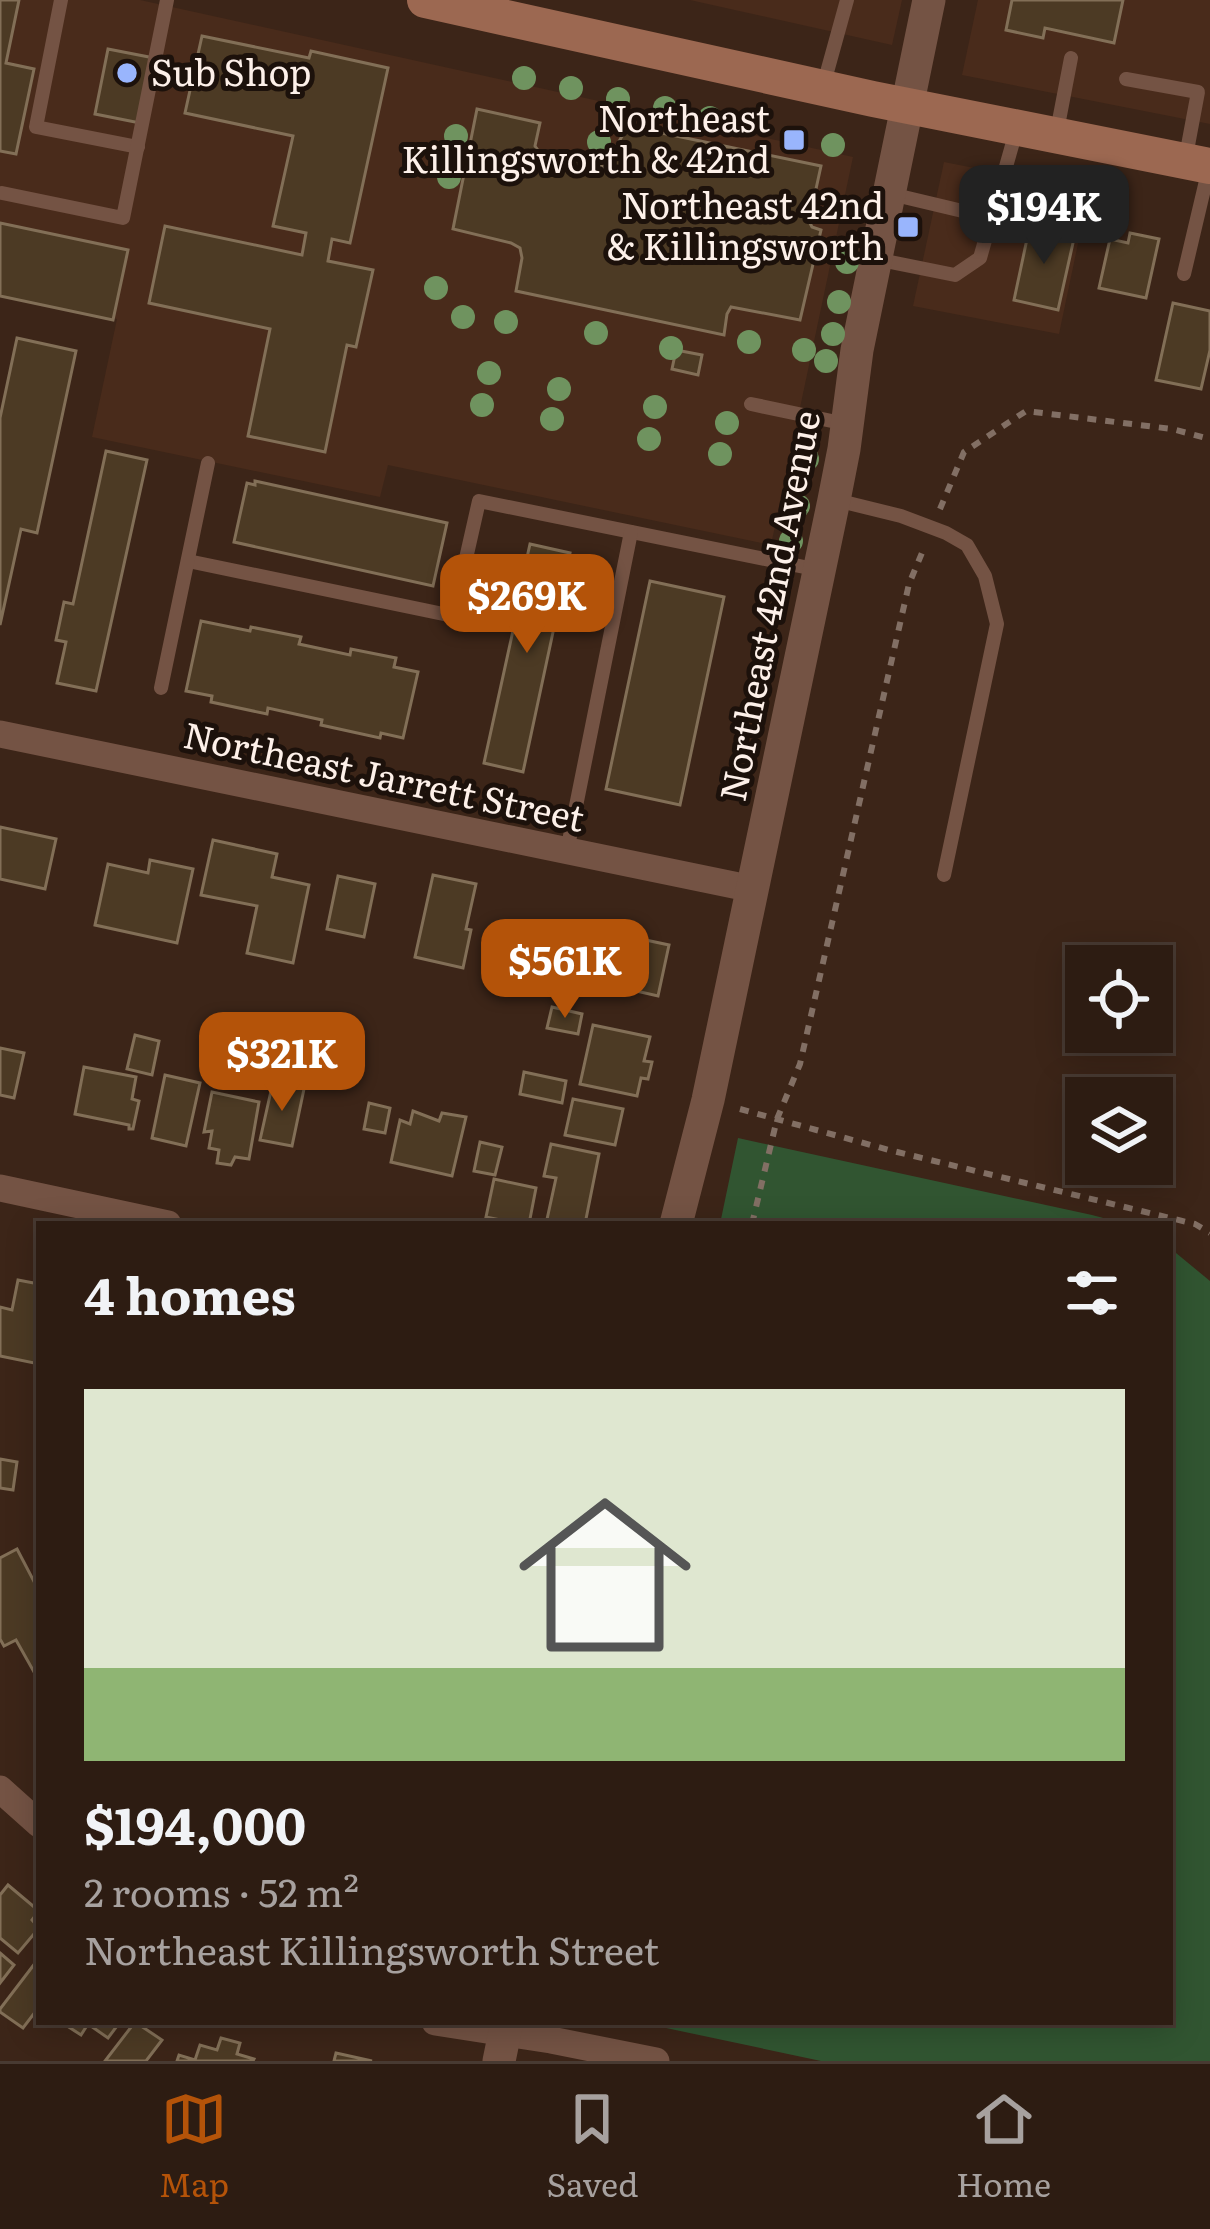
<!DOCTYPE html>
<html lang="en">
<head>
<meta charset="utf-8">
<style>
	body { margin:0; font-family:Literata,serif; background:#35251b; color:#f1f3f6; height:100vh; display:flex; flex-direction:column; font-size:45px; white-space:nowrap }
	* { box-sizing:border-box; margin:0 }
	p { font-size:39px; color:#a7a19f }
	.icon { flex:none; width:66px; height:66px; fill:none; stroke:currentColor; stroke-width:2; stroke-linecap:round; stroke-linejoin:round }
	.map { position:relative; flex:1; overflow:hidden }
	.details { position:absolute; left:36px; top:1221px; width:1137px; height:804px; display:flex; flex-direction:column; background:#2d1c12; border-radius:0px; box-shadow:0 6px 30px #0003,0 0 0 3px #483a32 }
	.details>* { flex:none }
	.controls { position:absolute; left:1065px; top:945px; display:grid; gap:24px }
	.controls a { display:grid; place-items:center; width:108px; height:108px; border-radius:0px; background:#2d1c12; box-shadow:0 6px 30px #0003,0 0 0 3px #483a32; font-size:60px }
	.price { position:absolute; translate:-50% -102px; padding:0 27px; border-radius:24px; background:#b45309; color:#fff; font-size:39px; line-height:78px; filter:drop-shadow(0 3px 6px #0008) }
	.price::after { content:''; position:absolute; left:50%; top:72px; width:36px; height:27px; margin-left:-18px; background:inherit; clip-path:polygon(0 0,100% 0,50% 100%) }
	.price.selected { background:#222; color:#fff }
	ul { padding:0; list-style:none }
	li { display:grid; align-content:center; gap:24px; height:636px; padding:0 48px }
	li span { display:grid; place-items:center; height:372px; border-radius:0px; color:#555 }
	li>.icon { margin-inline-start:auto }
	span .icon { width:216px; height:216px; fill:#fffc; stroke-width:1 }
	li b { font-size:51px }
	h2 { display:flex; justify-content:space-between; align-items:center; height:144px; padding:0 48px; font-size:51px }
	.dock { display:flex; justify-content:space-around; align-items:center; height:168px; border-top:3px solid #483a32; background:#2d1c12; font-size:33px; color:#a7a19f }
	.dock a { display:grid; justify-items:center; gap:6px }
	.dock .selected { color:#b45309 }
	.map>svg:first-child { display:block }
	.built { fill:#492b1b }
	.green { fill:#315531 }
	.building { fill:#4c3a24; stroke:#826f57; stroke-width:3 }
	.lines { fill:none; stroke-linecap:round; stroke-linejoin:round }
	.path { stroke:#826f64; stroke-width:6; stroke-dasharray:9 9; stroke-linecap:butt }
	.service { stroke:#745344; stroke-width:14 }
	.minor { stroke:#745344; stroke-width:27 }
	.tertiary { stroke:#745344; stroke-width:33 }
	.secondary { stroke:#9c6851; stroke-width:36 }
	.tree { fill:#6f935f }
	.poi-dot { fill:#99b5fd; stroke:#1c110b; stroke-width:4.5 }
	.labels { text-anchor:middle; stroke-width:10; stroke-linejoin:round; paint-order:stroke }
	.poi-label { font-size:36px; fill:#fdf0e9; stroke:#1c110b; text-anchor:end }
	.street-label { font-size:36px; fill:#fdf0e9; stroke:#1c110b }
</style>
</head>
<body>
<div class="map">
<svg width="1210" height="2061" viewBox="0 0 1210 2061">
	<rect width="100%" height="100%" fill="#3c2518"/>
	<!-- built -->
	<g class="built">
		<polygon points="0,0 140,0 853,157 771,545 388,465 380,497 92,437 117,319 0,295"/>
		<polygon points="690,0 902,0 892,45"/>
		<polygon points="978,0 1210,0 1210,124 962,75"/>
		<polygon points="944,162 1089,191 1059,334 913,306"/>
	</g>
	<!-- green -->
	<g class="green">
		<polygon points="738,1138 1092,1215 1126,1224 720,1224"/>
		<polygon points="1170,1248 1210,1281 1210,2061 821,2061 638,2022 1170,2022"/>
	</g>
	<!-- building -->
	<g class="building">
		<polygon points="0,0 19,0 6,63 34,69 16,154 0,151"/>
		<polygon points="1012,0 1123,0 1114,43 1045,28 1043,38 1006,30"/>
		<polygon points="202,36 309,58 311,51 388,68 350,243 332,239 328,261 373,270 356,347 347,345 325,452 248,436 270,329 149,303 165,226 302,255 306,233 273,226 293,136 185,113"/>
		<polygon points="108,49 154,58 140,123 95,114"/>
		<polygon points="477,109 540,123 535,146 540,153 604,167 628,126 821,166 809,221 812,227 821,230 800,320 731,307 727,314 724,335 516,291 522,258 520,248 511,243 453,229"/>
		<polygon points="0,223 128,250 113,320 0,296"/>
		<polygon points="1030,225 1075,234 1058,310 1014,300"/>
		<polygon points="1130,233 1159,239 1146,298 1099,288 1110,239 1128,243"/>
		<polygon points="1173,303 1210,311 1210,350 1201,389 1156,380"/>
		<polygon points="17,338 76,351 37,533 21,529 0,625 0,418"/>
		<polygon points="676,350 702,355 698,375 672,369"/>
		<polygon points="106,451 147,460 96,691 57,683 66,642 56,640 64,602 73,604"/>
		<polygon points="255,481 447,523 433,586 234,542 247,483 255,485"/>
		<polygon points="530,544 570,553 523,772 484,763 516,617 506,615 512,587 520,589"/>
		<polygon points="650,581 724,597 680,805 606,789"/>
		<polygon points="201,621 250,631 251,627 301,637 299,644 350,655 351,649 396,658 394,667 418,672 403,738 381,733 380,738 321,725 322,720 268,708 267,714 211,702 212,696 186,691"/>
		<polygon points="0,827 56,839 45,889 0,879"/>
		<polygon points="213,840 277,854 272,877 309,885 293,963 247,953 257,906 201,895"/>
		<polygon points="150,860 193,869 177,943 95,925 108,864 148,873"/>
		<polygon points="433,875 476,884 466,929 471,930 463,968 415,957"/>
		<polygon points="338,876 375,884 364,937 327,929"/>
		<polygon points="608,932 669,945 658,996 597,982"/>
		<polygon points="552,1007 582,1014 578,1034 547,1028"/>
		<polygon points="593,1025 650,1037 644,1061 652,1062 648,1079 641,1078 637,1096 580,1084"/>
		<polygon points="135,1035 159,1041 152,1075 127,1069"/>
		<polygon points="0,1048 24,1053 14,1098 0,1095"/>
		<polygon points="84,1067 136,1077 132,1099 139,1101 133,1129 129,1129 129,1125 75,1114"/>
		<polygon points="524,1072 566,1081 562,1103 520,1094"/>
		<polygon points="165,1075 200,1083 186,1146 152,1138"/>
		<polygon points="273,1082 304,1089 292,1146 260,1140"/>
		<polygon points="212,1092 259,1102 249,1159 235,1157 231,1165 217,1163 219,1150 209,1148 212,1131 204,1132"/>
		<polygon points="573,1099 623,1109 615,1145 565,1135"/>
		<polygon points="369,1103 390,1108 385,1133 364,1129"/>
		<polygon points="413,1111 439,1121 442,1113 466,1117 452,1176 391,1162 400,1120 410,1124"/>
		<polygon points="480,1142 502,1147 495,1175 474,1171"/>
		<polygon points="551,1144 599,1154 585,1224 546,1224 556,1178 544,1176"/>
		<polygon points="494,1179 536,1188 529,1224 499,1224 500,1220 486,1217"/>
		<polygon points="18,1280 39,1284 39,1364 0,1356 0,1307 12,1310"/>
		<polygon points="0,1459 17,1462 13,1490 0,1488"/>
		<polygon points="17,1549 39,1591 39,1669 34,1672 16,1640 4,1646 0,1639 0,1558"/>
		<polygon points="8,1885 39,1911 32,1920 39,1928 18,1953 0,1938 0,1895"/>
		<polygon points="0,1953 14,1965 0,1983"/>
		<polygon points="39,1958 39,2007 23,2028 0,2012 0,2009"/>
		<polygon points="61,2022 120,2022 108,2038 88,2024 81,2035"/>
		<polygon points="135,2022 162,2040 146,2061 105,2061"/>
		<polygon points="221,2038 240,2043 237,2054 254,2059 253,2061 177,2061 179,2055 195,2060 200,2045 217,2050"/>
		<polygon points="336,2053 372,2061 334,2061"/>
	</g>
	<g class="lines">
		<!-- path -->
		<g class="path">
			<polyline points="940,509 964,452 1026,411 1172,429 1210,439"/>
			<polyline points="740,1109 889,1150 1195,1224 1210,1233"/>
			<polyline points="752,1224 777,1119 800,1064 909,584 924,548"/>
		</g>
		<!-- service -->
		<g class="service">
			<polyline points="61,0 36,127 138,147"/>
			<polyline points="1126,79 1198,92 1186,156"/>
			<polyline points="824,83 847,0"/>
			<polyline points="1057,131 1071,58"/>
			<polyline points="2,193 123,218 167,0"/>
			<polyline points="891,194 992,218"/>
			<polyline points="875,259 955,275 980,258 1017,128"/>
			<polyline points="1184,274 1209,168"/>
			<polyline points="751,404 846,424"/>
			<polyline points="836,500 901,516 946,533 967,545 985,576 997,624 944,875"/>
			<polyline points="188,561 453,616 479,501 819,570"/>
			<polyline points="161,688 208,463"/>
			<polyline points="567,851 631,532"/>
		</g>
		<!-- minor -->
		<g class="minor">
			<polyline points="0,734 753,889"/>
			<polyline points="0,1188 168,1224"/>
			<polyline points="0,1789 39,1824"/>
			<polyline points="435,2022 551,2040 656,2061"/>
		</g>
		<!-- tertiary -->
		<g class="tertiary">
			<polyline points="676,1224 708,1100 834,500 844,449 857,350 929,0"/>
			<polyline points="499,2061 507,2022"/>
		</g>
		<!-- secondary -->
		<polyline class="secondary" points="425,0 873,99 1210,166"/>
	</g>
	<!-- trees -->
	<g class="tree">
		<circle cx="524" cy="78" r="12"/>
		<circle cx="571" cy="88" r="12"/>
		<circle cx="618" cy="99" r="12"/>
		<circle cx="665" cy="108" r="12"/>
		<circle cx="710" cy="118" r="12"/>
		<circle cx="734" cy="124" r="12"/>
		<circle cx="456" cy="136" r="12"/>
		<circle cx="599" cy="142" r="12"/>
		<circle cx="833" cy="145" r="12"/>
		<circle cx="449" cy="177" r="12"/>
		<circle cx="847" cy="262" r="12"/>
		<circle cx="436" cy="288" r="12"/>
		<circle cx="839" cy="302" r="12"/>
		<circle cx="463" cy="317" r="12"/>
		<circle cx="506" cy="322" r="12"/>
		<circle cx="596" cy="333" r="12"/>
		<circle cx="833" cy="334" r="12"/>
		<circle cx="749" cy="342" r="12"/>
		<circle cx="671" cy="348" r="12"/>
		<circle cx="804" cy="350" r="12"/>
		<circle cx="826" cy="361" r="12"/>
		<circle cx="489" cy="373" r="12"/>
		<circle cx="559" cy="389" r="12"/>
		<circle cx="482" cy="405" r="12"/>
		<circle cx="655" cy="407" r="12"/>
		<circle cx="552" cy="419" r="12"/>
		<circle cx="727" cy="423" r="12"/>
		<circle cx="649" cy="439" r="12"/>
		<circle cx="720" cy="454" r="12"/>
		<circle cx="807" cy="459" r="12"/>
		<circle cx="798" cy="506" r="12"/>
		<circle cx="791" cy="541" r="12"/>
	</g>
	<!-- markers -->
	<g class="poi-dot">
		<circle cx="127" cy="73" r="12"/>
		<rect x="782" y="128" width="24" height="24" rx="6"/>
		<rect x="896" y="215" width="24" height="24" rx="6"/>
	</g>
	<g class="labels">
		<!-- poi labels -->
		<g class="poi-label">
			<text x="151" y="86" text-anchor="start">Sub Shop</text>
			<text x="770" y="132">Northeast<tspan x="770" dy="41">Killingsworth &amp; 42nd</tspan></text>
			<text x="884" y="219">Northeast 42nd<tspan x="884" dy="41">&amp; Killingsworth</tspan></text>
		</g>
		<!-- street labels -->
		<g class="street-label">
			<text transform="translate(770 606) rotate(-79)" y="13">Northeast 42nd Avenue</text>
			<text transform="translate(384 777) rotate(12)" y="13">Northeast Jarrett Street</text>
		</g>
	</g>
</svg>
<div class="controls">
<a><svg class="icon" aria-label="locate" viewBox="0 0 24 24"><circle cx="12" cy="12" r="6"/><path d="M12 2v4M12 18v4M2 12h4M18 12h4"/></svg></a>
<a><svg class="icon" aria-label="layers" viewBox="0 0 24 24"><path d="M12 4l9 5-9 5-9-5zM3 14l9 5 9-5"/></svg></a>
</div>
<b class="price selected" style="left:1044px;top:267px">$194K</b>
<b class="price" style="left:527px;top:656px">$269K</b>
<b class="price" style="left:565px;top:1021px">$561K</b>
<b class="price" style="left:282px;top:1114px">$321K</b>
<section class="details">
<h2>4 homes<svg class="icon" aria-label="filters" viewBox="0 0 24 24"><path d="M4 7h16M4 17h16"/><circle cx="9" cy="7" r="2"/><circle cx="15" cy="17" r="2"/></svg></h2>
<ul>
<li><span style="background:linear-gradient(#dfe7d0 75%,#8fb573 0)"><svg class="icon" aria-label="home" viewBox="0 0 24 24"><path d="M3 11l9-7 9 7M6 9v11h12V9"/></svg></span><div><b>$194,000</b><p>2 rooms · 52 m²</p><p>Northeast Killingsworth Street</p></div></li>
</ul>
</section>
</div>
<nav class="dock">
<a class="selected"><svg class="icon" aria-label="map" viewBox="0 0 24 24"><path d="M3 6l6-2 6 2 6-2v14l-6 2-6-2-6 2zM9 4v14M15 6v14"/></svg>Map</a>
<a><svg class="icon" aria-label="saved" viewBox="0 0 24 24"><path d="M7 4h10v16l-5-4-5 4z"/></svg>Saved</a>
<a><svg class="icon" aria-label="home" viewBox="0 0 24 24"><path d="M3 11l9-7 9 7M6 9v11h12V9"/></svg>Home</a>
</nav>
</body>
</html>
